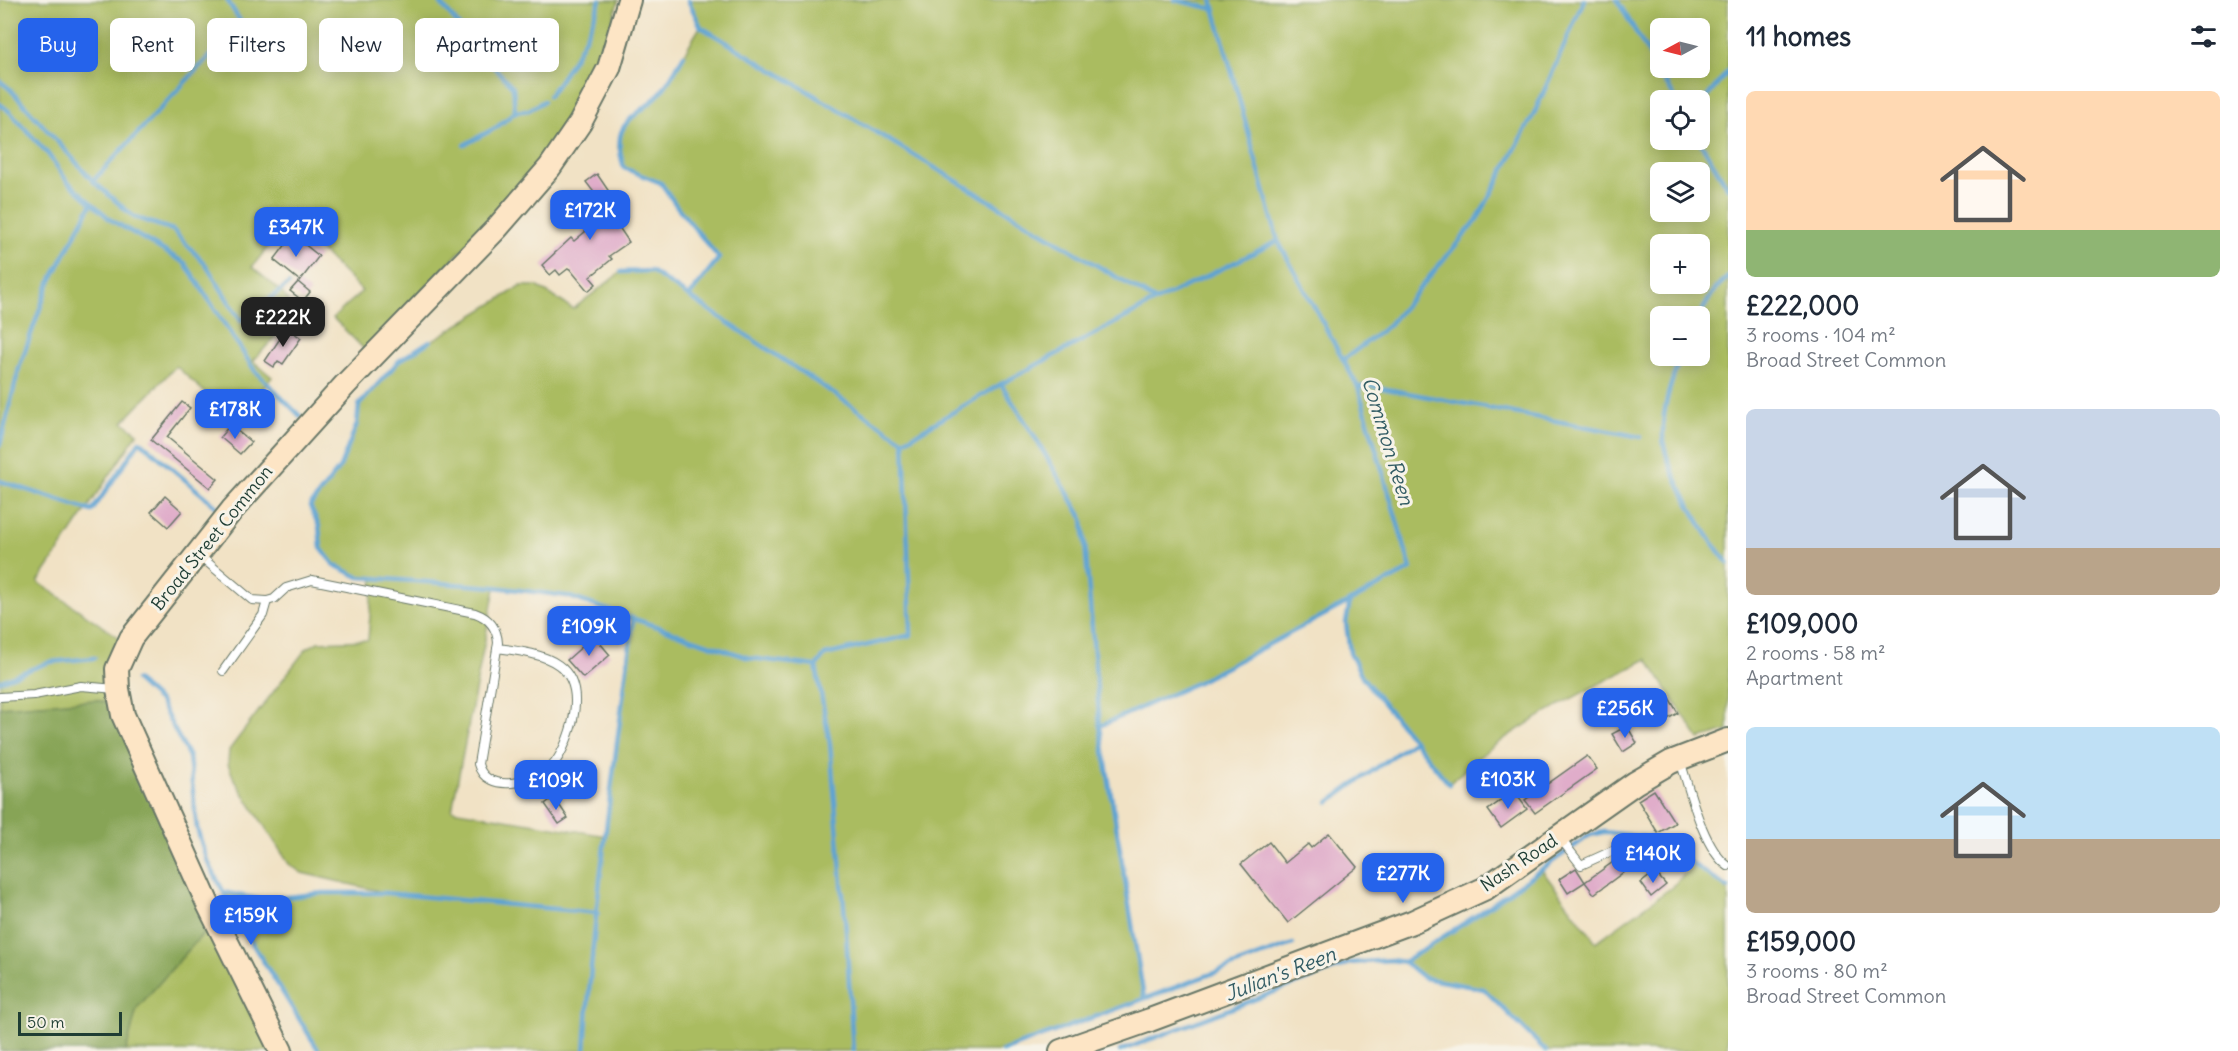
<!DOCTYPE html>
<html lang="en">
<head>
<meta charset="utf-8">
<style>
	body { margin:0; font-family:Delius,sans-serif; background:#f2f2f3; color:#1f2937; height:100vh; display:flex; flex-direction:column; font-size:22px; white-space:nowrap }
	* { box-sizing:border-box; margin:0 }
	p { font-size:20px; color:#747a83 }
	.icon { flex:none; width:33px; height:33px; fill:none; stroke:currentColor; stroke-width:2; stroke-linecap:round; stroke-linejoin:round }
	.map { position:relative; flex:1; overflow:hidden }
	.details { display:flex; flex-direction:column; background:#fff; width:510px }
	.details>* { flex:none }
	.hud { position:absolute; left:18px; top:18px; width:570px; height:54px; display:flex; gap:12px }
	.needle { width:39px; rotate:263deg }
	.fabs { position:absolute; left:1650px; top:18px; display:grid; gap:12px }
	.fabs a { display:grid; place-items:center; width:60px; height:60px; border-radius:9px; background:#fff; box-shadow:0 3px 15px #0003; font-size:30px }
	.scale { position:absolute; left:18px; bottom:15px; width:104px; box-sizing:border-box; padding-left:6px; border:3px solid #1f3d34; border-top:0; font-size:16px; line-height:21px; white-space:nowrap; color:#1f3d34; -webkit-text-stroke:4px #f7f3e8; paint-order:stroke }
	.price { position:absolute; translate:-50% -51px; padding:0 14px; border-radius:12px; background:#2563eb; color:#fff; font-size:20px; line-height:39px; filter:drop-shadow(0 2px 3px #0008) }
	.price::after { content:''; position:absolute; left:50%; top:36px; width:18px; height:14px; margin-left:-9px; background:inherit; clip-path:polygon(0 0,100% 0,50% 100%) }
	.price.active { background:#222; color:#fff }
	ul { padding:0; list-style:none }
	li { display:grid; align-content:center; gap:12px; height:318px; padding:0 18px }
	li span { display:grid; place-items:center; height:186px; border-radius:9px; color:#555 }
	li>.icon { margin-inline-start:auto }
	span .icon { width:108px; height:108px; fill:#fffc; stroke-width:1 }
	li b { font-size:26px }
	h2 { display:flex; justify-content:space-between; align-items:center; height:72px; padding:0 18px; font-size:26px }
	.chip { padding:0 21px; border-radius:9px; background:#fff; box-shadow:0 3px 15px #0003; font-size:21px; line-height:54px }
	.chip.active { background:#2563eb; color:#fff }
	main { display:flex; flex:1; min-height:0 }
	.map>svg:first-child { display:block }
	.green { fill:#aabc60; stroke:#647c4a; stroke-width:1.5; fill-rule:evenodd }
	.forest { fill:#87a456; stroke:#537045; stroke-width:1.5 }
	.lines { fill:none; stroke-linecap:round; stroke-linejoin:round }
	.stream { stroke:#5da3d3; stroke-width:4.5 }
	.building { fill:#e0adca }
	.lane-casing { stroke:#687767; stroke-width:10 }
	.secondary-casing { stroke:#687767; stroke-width:26 }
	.lane { stroke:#fff; stroke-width:8 }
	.secondary { stroke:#fde5c5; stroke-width:22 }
	.labels { text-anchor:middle; stroke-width:6; stroke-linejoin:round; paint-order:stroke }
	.street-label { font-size:18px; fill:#1f3d34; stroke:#f7f3e8 }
	.water-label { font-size:20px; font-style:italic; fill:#325c64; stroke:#f7f3e8 }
</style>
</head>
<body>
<main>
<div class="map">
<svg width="1728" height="1051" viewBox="0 0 1728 1051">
	<rect width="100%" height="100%" fill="#f7f3e8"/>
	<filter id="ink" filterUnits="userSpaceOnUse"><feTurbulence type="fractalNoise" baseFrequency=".0167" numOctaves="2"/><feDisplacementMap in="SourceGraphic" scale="12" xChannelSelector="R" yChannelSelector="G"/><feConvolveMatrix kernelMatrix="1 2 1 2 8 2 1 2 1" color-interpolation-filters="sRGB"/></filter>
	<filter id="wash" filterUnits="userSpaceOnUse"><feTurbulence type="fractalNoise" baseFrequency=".008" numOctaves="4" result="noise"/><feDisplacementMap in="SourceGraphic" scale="24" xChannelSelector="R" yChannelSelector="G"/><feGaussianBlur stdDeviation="1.35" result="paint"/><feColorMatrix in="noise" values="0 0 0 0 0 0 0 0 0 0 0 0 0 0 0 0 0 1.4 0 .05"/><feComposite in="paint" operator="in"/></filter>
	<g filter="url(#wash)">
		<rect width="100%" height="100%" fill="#f1e2c5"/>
		<!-- green -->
		<g class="green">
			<path d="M 0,0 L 619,0 L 593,78 L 567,124 L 511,199 L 365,350 L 333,318 L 362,291 L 290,220 L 252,267 C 263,277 279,287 287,299 C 298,318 265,347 253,361 L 272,377 L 236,421 L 176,366 L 123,422 L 138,433 L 38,582 L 121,639 L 112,704 L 96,700 L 0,707 Z"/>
			<path d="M 688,0 L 1728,0 L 1728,731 L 1699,739 L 1647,659 C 1594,687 1539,713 1491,748 C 1476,758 1463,772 1449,784 L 1363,678 L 1350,653 L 1346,623 L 1350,601 L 1196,683 L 1100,726 L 1144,998 L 1002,1051 L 319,1051 L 239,922 L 224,892 L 262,900 L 323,893 L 383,892 L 302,873 L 289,864 L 234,779 L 228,764 L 229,750 L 306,649 L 318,642 L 368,640 L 373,579 L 359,577 L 334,565 L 321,548 L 319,526 L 310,506 L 340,467 L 357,424 L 359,405 L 399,361 L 521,286 L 537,286 L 573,309 L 621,272 L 651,271 L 689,296 L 719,258 L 678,208 L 661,183 L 624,168 L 618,147 L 622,129 L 662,91 L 700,27 ZM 1660,28 L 1700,28 L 1700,68 L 1660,68 ZM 1660,100 L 1700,100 L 1700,140 L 1660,140 ZM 1660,172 L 1700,172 L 1700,212 L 1660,212 ZM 1660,244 L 1700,244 L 1700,284 L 1660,284 ZM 1660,316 L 1700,316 L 1700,356 L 1660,356 ZM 495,588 L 567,596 L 633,620 L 606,836 L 452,810 Z"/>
			<polygon points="1694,864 1728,888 1728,1051 1546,1051 1484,989 1424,978 1404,962 1477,915 1541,869 1596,942 1672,887"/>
			<polygon points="209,927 272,1051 126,1051 137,1008"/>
		</g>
		<!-- forest -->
		<polygon class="forest" points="96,700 112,704 209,927 137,1008 126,1051 0,1051 0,707"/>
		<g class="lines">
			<!-- stream -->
			<g class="stream">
				<polyline points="438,0 487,60 513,87 515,112 497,127 464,145"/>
				<polyline points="688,0 701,27 1156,301"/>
				<polyline points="1175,0 1214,9"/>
				<polyline points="1617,0 1676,100"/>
				<path d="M 684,55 C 677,67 670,81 661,92 C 634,123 609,118 624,168 L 661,183 L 678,208 L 719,258 L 689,296"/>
				<polyline points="0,81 10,89 93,181 134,217 173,230 206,265 241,321 289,284"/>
				<path d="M 549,96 C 570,66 590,35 600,0"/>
				<polyline points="0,104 10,112 48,154 67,181 111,220 185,263 255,371 300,416"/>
				<polyline points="1700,106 1728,71"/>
				<polyline points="515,112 529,110 544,101"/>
				<polyline points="1699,140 1728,188"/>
				<polyline points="93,181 241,22 227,0"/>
				<polyline points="621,272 651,271 904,441"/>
				<polyline points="1699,316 1715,289 1728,277"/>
				<polyline points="430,341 399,361 359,405 357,424 340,467 310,506 319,526 321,548 334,565 359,577 495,587 567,596 749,658 816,666"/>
				<path d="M 1681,356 C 1671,382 1662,408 1663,436 C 1663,466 1708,540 1728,563"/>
				<polyline points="1343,360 1388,326 1477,220 1534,114 1584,0"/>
				<polyline points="1001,384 1033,434 1083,519 1100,726 1144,998"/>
				<polyline points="1358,387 1371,386 1641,437"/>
				<polyline points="0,445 19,368 48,286 92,203"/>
				<polyline points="0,481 92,511 140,441 219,509"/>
				<polyline points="1350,601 1346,623 1350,653 1363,678 1449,784"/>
				<polyline points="136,680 160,702 189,757 197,828 206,858 239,922 319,1051"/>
				<polyline points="0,681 50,662 95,658"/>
				<polyline points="1100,726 1196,683 1411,569 1358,387 1278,241 1212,0"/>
				<polyline points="1329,802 1414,741"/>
				<polyline points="224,892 262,900 323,893 386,893 598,913"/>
				<polyline points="1404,962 1424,978 1484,989 1546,1051"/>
				<path d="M 585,1051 C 593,907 615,763 633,620"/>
				<polyline points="853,1051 846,930 830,744 816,666 825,655 911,635 904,441 1001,384 1156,301 1278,241"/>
				<polyline points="1002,1051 1293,944"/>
				<polyline points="1120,1051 1350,963 1391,960 1404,962 1477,915 1590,835 1604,832 1654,838 1728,888"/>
			</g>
		</g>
		<g id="blocks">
			<!-- building -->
			<g class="building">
				<polygon points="597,174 614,199 604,205 629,242 609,256 612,259 590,277 596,284 588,291 569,268 560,275 556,270 550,275 542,265 571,238 574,241 598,221 585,203 596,195 586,182"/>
				<polygon points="293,235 319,256 300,281 274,260"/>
				<polygon points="298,282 310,292 303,301 290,291"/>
				<polygon points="287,328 301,338 283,364 278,361 274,367 265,361"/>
				<polygon points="182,402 190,408 167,437 218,479 210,488 151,440"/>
				<polygon points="230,425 251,442 240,454 220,437"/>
				<polygon points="165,496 182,511 168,527 151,512"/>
				<polygon points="594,636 610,655 583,678 567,660"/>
				<polygon points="1668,696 1678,713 1664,721 1654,704"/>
				<polygon points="1627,726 1637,743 1623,752 1612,734"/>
				<polygon points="1587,756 1597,769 1535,813 1525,800"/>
				<polygon points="1654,790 1675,823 1658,833 1638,800"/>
				<polygon points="1514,791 1527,809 1501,828 1488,810"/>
				<polygon points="554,797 568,818 559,824 545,804"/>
				<polygon points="1329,833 1357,867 1288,923 1241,864 1269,842 1285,863 1308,844 1311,848"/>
				<polygon points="1616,860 1625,871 1594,894 1585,882"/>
				<polygon points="1576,868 1585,882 1568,893 1559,879"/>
				<polygon points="1655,872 1666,885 1651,897 1641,883"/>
			</g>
		</g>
	</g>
	<g filter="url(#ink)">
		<use href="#blocks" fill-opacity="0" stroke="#687767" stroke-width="1.5"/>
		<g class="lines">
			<!-- lane casing -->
			<g class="lane-casing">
				<g id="lane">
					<path d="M 200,556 L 252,600 L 267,601 L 274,599 L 286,588 L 312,580 L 475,613 C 489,618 497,627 498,643 L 478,764 C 486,795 534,783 552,766 C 562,755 568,738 572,724 C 587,662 546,654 497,648"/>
					<polyline points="223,671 263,615 267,601"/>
					<polyline points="0,697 34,695 81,686 116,689"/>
					<path d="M 1680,760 C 1689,788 1703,849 1728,866"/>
					<polyline points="1560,838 1581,865 1612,851 1629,854 1652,863"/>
				</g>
			</g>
			<!-- secondary casing -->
			<g class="secondary-casing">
				<g id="secondary">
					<polyline points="281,1051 207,902 123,715 118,689 117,669 131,638 232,510 345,385 497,228 550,167 580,123 609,68 629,0"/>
					<polyline points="1061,1051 1150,1020 1412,922 1486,888 1635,783 1671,762 1728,740"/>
				</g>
			</g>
			<!-- lane -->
			<use href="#lane" class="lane"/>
			<!-- secondary -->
			<use href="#secondary" class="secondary"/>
		</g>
	</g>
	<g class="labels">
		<!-- street labels -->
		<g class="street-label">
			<text transform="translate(212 538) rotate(-51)" y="6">Broad Street Common</text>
			<text transform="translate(1519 863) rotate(-34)" y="6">Nash Road</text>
		</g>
		<!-- water labels -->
		<g class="water-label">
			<text transform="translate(1388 441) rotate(73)" y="7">Common Reen</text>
			<text transform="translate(1280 974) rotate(-21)" y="7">Julian's Reen</text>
		</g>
	</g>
</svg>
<div class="fabs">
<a><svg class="needle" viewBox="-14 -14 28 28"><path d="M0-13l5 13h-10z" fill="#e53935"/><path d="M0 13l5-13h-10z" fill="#747a83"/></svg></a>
<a><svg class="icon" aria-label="locate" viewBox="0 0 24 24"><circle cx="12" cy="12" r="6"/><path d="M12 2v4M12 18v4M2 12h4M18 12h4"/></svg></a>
<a><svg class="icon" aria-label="layers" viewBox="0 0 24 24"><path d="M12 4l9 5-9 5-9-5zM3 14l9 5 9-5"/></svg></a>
<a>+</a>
<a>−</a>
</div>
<div class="scale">50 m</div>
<b class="price" style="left:590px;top:241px">£172K</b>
<b class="price" style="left:296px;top:258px">£347K</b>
<b class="price active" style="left:283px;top:348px">£222K</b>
<b class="price" style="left:235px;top:440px">£178K</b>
<b class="price" style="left:589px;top:657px">£109K</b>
<b class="price" style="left:1625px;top:739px">£256K</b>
<b class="price" style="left:1508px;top:810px">£103K</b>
<b class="price" style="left:556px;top:811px">£109K</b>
<b class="price" style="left:1653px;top:884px">£140K</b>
<b class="price" style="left:1403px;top:904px">£277K</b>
<b class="price" style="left:251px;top:946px">£159K</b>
<div class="hud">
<a class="chip active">Buy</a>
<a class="chip">Rent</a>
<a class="chip">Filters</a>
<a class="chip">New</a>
<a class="chip">Apartment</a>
</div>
</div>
<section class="details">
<h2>11 homes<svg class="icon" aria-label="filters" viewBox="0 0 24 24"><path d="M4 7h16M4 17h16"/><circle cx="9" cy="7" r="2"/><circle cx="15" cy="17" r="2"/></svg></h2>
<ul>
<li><span style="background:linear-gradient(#ffd9b3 75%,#8fb573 0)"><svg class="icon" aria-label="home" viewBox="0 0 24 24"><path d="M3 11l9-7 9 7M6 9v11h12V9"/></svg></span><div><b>£222,000</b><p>3 rooms · 104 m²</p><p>Broad Street Common</p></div></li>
<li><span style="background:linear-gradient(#c9d6e8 75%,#b9a48a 0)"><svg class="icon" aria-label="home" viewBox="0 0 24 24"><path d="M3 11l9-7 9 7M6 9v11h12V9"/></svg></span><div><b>£109,000</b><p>2 rooms · 58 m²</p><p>Apartment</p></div></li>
<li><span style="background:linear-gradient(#bfe0f5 60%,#b9a48a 0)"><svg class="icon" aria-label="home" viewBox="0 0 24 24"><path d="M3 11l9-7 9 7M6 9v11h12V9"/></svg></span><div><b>£159,000</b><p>3 rooms · 80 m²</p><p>Broad Street Common</p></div></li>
</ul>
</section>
</main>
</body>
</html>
